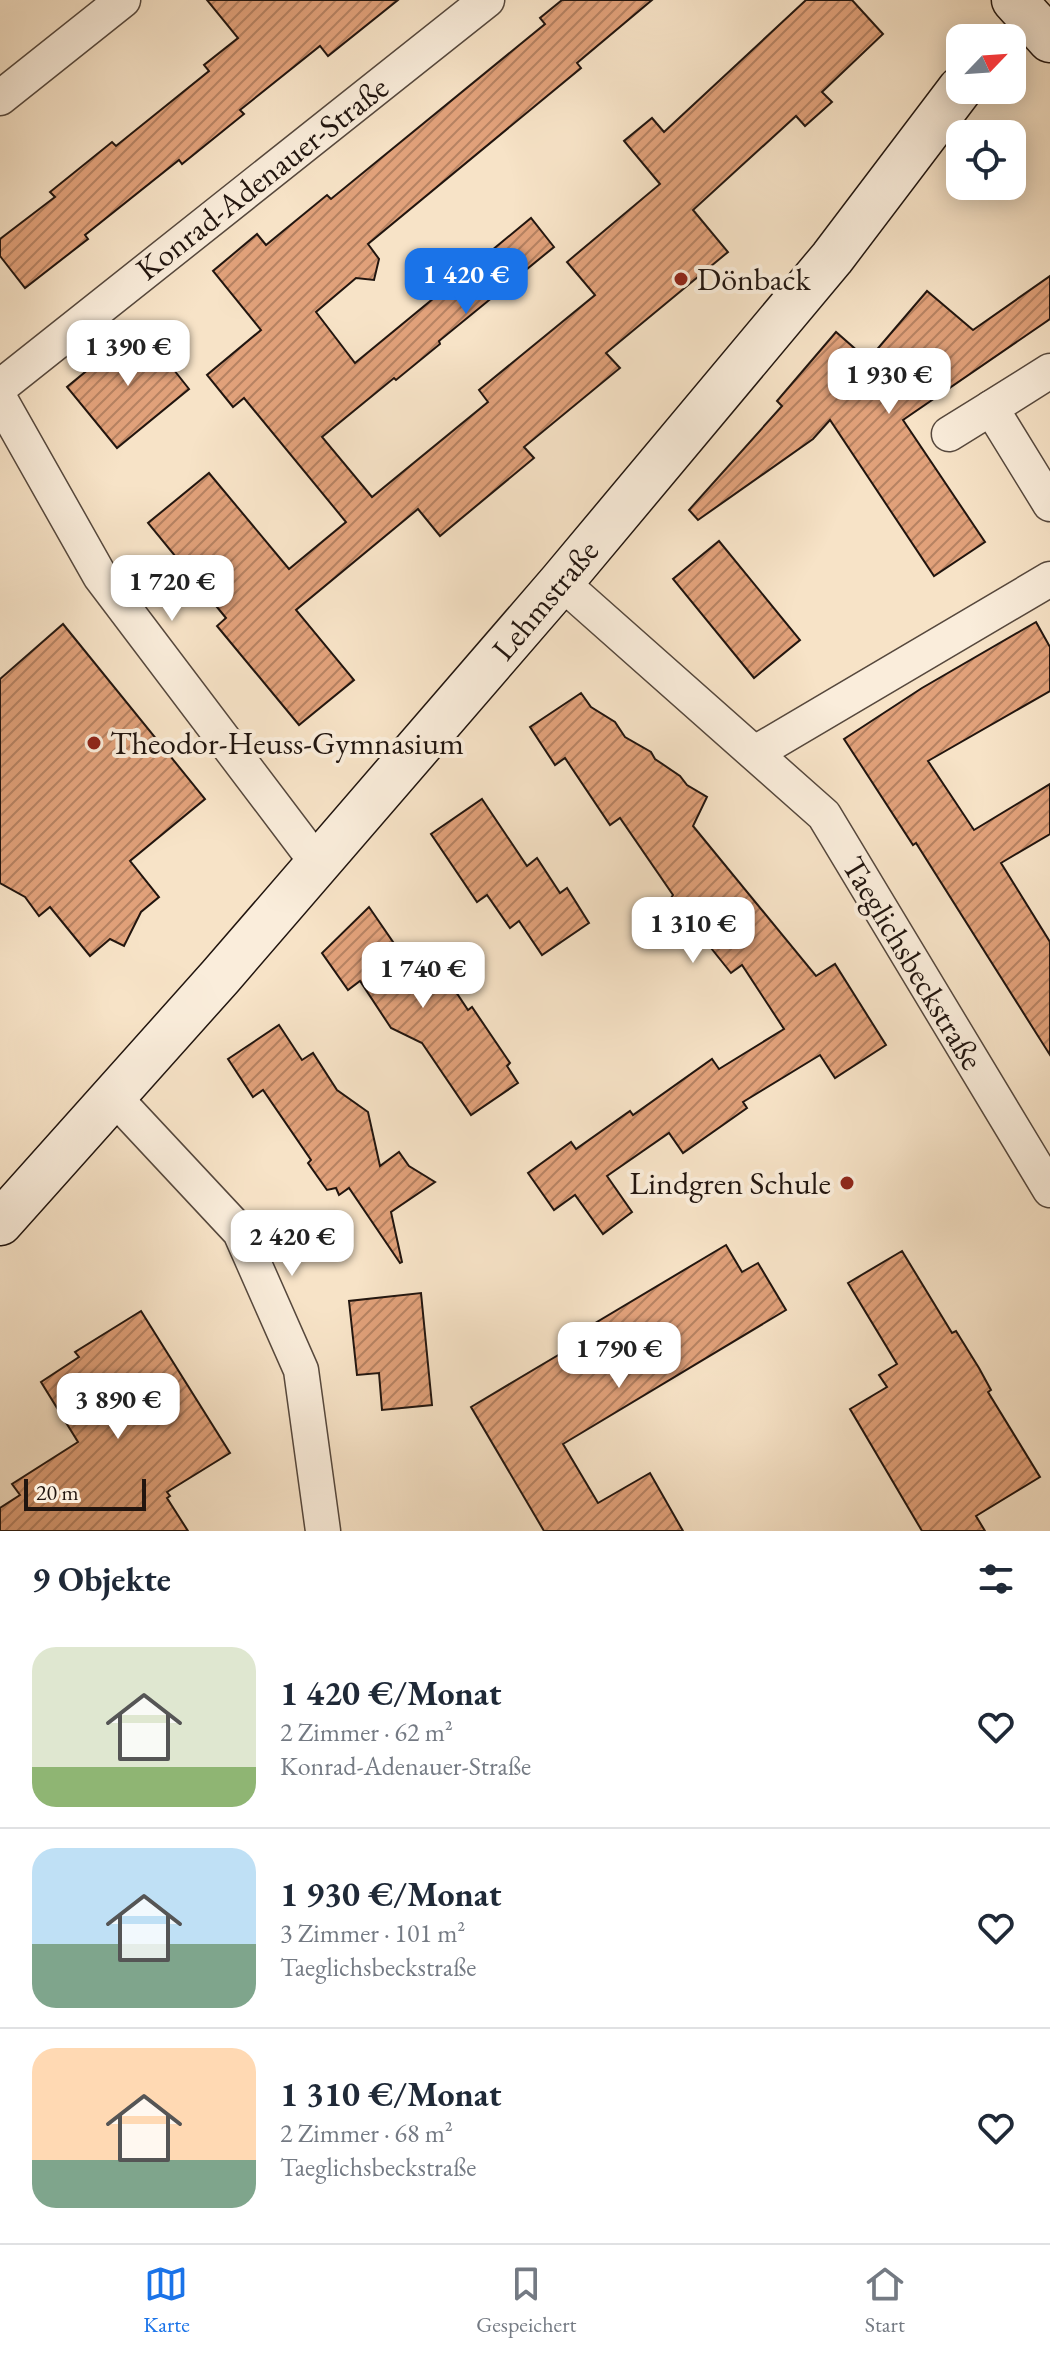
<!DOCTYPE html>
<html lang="de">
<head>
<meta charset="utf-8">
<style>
	body { margin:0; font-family:"EB Garamond",serif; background:#f6f6f7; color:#1f2937; height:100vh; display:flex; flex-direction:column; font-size:30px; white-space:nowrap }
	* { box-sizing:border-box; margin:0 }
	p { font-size:26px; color:#747a83 }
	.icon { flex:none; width:44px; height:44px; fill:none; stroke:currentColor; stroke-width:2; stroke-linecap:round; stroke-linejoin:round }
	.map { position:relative; height:1531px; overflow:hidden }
	.drawer { display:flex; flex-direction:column; background:#fff; flex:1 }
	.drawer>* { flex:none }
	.needle { width:52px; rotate:65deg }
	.tools { position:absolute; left:946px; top:24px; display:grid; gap:16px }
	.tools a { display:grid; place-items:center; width:80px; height:80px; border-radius:16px; background:#fff; box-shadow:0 4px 20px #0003; font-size:40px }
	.scale { position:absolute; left:24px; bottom:20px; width:122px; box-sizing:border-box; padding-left:8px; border:4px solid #21150f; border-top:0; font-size:22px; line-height:28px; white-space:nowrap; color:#21150f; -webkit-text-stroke:6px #faeddb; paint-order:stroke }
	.price { position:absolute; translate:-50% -68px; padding:0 18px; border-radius:16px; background:#fff; color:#222; font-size:26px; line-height:52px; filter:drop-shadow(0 2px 4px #0008) }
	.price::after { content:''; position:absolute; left:50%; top:48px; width:24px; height:18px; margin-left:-12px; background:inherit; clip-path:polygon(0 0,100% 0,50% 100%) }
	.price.selected { background:#1a73e8; color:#fff }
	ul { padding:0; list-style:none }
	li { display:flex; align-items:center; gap:24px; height:200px; padding:0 32px }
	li+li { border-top:2px solid #e0e1e3 }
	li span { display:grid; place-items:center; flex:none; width:224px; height:160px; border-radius:24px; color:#555 }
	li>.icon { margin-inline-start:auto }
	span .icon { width:96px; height:96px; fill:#fffc; stroke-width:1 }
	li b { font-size:34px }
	h2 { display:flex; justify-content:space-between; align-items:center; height:96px; padding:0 32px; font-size:34px }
	.tab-bar { display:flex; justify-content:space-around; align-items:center; height:112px; border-top:2px solid #e0e1e3; background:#fff; font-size:22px; color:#747a83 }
	.tab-bar a { display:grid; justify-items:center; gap:4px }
	.tab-bar .selected { color:#1a73e8 }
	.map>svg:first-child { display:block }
	.building { fill:url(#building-hatch); stroke:#21150f; stroke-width:2 }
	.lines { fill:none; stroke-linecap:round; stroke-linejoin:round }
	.street-casing { stroke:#56483d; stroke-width:37 }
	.secondary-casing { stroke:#21150f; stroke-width:47 }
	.street { stroke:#faeddb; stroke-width:34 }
	.secondary { stroke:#faeddb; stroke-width:44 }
	.poi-dot { fill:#8f2418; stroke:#faeddb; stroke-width:3 }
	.labels { text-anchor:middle; stroke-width:8; stroke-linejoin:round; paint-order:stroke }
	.street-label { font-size:32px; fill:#21150f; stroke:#faeddb }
	.poi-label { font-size:32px; fill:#21150f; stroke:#faeddb; text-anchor:start }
</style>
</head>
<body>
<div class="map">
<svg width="1050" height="1531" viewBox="0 0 1050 1531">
	<defs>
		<pattern id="building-hatch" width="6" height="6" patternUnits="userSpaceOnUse" patternTransform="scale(2)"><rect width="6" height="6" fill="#e1a17a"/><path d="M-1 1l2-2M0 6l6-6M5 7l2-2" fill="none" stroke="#b68262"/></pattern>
	</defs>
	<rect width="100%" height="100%" fill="#f7e3c7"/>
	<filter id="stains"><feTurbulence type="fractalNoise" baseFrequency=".0025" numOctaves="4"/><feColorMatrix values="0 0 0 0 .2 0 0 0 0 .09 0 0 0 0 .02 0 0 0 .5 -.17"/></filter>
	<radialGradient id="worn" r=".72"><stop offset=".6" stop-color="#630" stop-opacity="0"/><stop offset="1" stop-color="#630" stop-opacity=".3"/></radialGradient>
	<!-- building -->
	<g class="building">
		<polygon points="207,0 398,0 328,56 320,46 240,110 244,114 182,164 179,160 85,235 88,239 25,288 0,256 0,239 55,197 50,192 112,142 116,146 209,71 204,65 238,38"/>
		<polygon points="562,0 652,0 577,63 581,68 368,244 379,259 374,280 356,278 316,312 355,363 531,218 554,247 439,341 440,344 396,380 394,378 322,437 372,497 488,402 479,390 595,295 567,262 660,184 624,141 652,118 664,132 806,0 852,0 883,34 822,92 832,102 805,126 796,116 693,210 728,252 606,353 620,368 524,447 534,458 440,536 418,509 296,610 354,680 299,725 217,626 226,618 148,523 209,473 289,569 346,522 244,398 233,407 207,375 261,330 213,271 257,234 266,245 327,195 331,199 545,24 540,18"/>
		<polygon points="1050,276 1050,319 903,420 985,542 934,576 830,420 813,439 698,520 689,510 782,406 777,401 836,332 868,360 927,291 973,330"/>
		<polygon points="140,327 189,389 117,448 67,387"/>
		<polygon points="719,541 800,640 754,678 673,579"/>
		<polygon points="1036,622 1050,647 1050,691 928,761 974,830 1050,784 1050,834 1001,863 1050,942 1050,1055 916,843 913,845 844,739 922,688"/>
		<polygon points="63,624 205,799 130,861 159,897 141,912 124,946 110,939 90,956 50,907 39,916 25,897 0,883 0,679"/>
		<polygon points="581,693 591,707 615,722 625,737 651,752 655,759 680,776 687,785 707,797 693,826 816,976 835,964 886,1045 835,1078 820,1055 743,1102 747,1108 683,1153 669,1133 607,1176 632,1212 603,1234 575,1195 554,1210 528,1173 571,1142 576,1149 630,1111 633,1115 712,1059 719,1069 784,1029 742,965 731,973 671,898 673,895 620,818 610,825 565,758 555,765 530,727"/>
		<polygon points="482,799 527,866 537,858 560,893 567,888 589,923 542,955 519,921 510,928 487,895 477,902 431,834"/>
		<polygon points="369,907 400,952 410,945 434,981 444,974 468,1010 472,1007 510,1063 507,1066 518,1083 471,1115 422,1043 391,1028 360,981 348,990 322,953"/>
		<polygon points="279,1025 302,1060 313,1053 337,1090 368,1112 380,1166 399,1152 409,1166 435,1182 391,1212 402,1262 400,1263 349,1188 339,1195 336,1188 327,1190 308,1163 311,1160 263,1090 253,1097 228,1059"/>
		<polygon points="726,1245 742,1272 758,1263 786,1310 563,1444 598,1503 650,1473 683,1531 544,1531 471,1407 565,1351 560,1344"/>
		<polygon points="902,1251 952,1333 956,1331 979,1368 991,1390 988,1392 1040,1477 976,1516 985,1531 922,1531 850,1409 887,1387 879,1375 897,1364 848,1283"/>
		<polygon points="421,1293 432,1405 382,1410 379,1373 357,1375 349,1301"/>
		<polygon points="141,1311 230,1453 167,1492 170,1496 167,1498 188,1531 0,1531 0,1508 20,1495 12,1484 78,1442 41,1382 79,1357 75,1352"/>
	</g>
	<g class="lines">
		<!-- street casing -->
		<g class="street-casing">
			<g id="street">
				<polyline points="0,98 123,0"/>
				<polyline points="1050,371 991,408 1050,504"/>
				<polyline points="0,387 487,0"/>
				<polyline points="0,399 100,576 318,864"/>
				<polyline points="949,434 991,408"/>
				<polyline points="561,582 824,815 1050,1190"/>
				<polyline points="755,753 1050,579"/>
				<polyline points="113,1096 240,1232 301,1370 323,1531"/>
			</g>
		</g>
		<!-- secondary casing -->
		<g class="secondary-casing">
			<g id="secondary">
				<polyline points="1014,0 1050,40"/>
				<polyline points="0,1223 220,977 561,582 832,258 960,89"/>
			</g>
		</g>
		<!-- street -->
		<use href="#street" class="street"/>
		<!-- secondary -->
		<use href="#secondary" class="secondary"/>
	</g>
	<!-- markers -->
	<g class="poi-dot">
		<circle cx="681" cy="279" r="8"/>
		<circle cx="94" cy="743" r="8"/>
		<circle cx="847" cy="1183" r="8"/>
	</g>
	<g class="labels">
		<!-- street labels -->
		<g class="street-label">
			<text transform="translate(262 178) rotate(-38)" y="11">Konrad-Adenauer-Straße</text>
			<text transform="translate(545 600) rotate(-50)" y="11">Lehmstraße</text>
			<text transform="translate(913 963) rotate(59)" y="11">Taeglichsbeckstraße</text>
		</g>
		<!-- poi labels -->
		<g class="poi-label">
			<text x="697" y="290">Dönback</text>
			<text x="110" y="754">Theodor-Heuss-Gymnasium</text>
			<text x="831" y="1194" text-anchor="end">Lindgren Schule</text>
		</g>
	</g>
	<rect width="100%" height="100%" filter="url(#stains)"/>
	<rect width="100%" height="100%" fill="url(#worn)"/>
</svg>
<div class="tools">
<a><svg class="needle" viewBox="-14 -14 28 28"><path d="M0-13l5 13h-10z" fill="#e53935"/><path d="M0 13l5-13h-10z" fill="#747a83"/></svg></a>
<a><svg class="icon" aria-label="locate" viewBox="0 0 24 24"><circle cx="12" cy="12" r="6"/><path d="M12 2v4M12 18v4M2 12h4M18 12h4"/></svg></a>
</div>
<div class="scale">20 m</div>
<b class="price selected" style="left:466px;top:316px">1 420 €</b>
<b class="price" style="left:128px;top:388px">1 390 €</b>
<b class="price" style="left:889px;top:416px">1 930 €</b>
<b class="price" style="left:172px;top:623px">1 720 €</b>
<b class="price" style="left:693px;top:965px">1 310 €</b>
<b class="price" style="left:423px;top:1010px">1 740 €</b>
<b class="price" style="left:292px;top:1278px">2 420 €</b>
<b class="price" style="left:619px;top:1390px">1 790 €</b>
<b class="price" style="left:118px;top:1441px">3 890 €</b>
</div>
<section class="drawer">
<h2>9 Objekte<svg class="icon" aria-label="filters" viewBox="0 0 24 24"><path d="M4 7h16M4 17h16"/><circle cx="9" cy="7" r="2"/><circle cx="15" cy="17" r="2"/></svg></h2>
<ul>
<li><span style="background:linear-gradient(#dfe7d0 75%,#8fb573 0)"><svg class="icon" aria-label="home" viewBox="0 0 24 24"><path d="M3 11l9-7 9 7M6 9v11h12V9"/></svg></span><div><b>1 420 €/Monat</b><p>2 Zimmer · 62 m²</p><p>Konrad-Adenauer-Straße</p></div><svg class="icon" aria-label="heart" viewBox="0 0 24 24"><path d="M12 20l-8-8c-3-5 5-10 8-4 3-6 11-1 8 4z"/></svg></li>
<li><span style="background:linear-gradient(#bfe0f5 60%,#7fa58c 0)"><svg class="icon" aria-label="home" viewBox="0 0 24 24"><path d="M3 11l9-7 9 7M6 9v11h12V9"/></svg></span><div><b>1 930 €/Monat</b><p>3 Zimmer · 101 m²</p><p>Taeglichsbeckstraße</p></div><svg class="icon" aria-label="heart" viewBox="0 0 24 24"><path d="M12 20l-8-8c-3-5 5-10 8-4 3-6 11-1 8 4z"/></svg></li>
<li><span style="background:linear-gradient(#ffd9b3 70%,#7fa58c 0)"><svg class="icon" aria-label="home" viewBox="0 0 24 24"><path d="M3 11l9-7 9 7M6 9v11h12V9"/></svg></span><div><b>1 310 €/Monat</b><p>2 Zimmer · 68 m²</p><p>Taeglichsbeckstraße</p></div><svg class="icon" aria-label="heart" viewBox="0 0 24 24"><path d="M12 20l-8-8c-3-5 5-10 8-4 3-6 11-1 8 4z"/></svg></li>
</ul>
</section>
<nav class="tab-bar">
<a class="selected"><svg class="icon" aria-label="map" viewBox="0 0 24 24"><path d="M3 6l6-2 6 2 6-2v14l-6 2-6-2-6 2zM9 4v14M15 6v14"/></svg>Karte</a>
<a><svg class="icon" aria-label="saved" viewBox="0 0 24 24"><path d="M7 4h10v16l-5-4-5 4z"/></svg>Gespeichert</a>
<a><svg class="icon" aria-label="home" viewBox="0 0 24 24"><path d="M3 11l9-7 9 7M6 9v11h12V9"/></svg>Start</a>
</nav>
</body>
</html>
